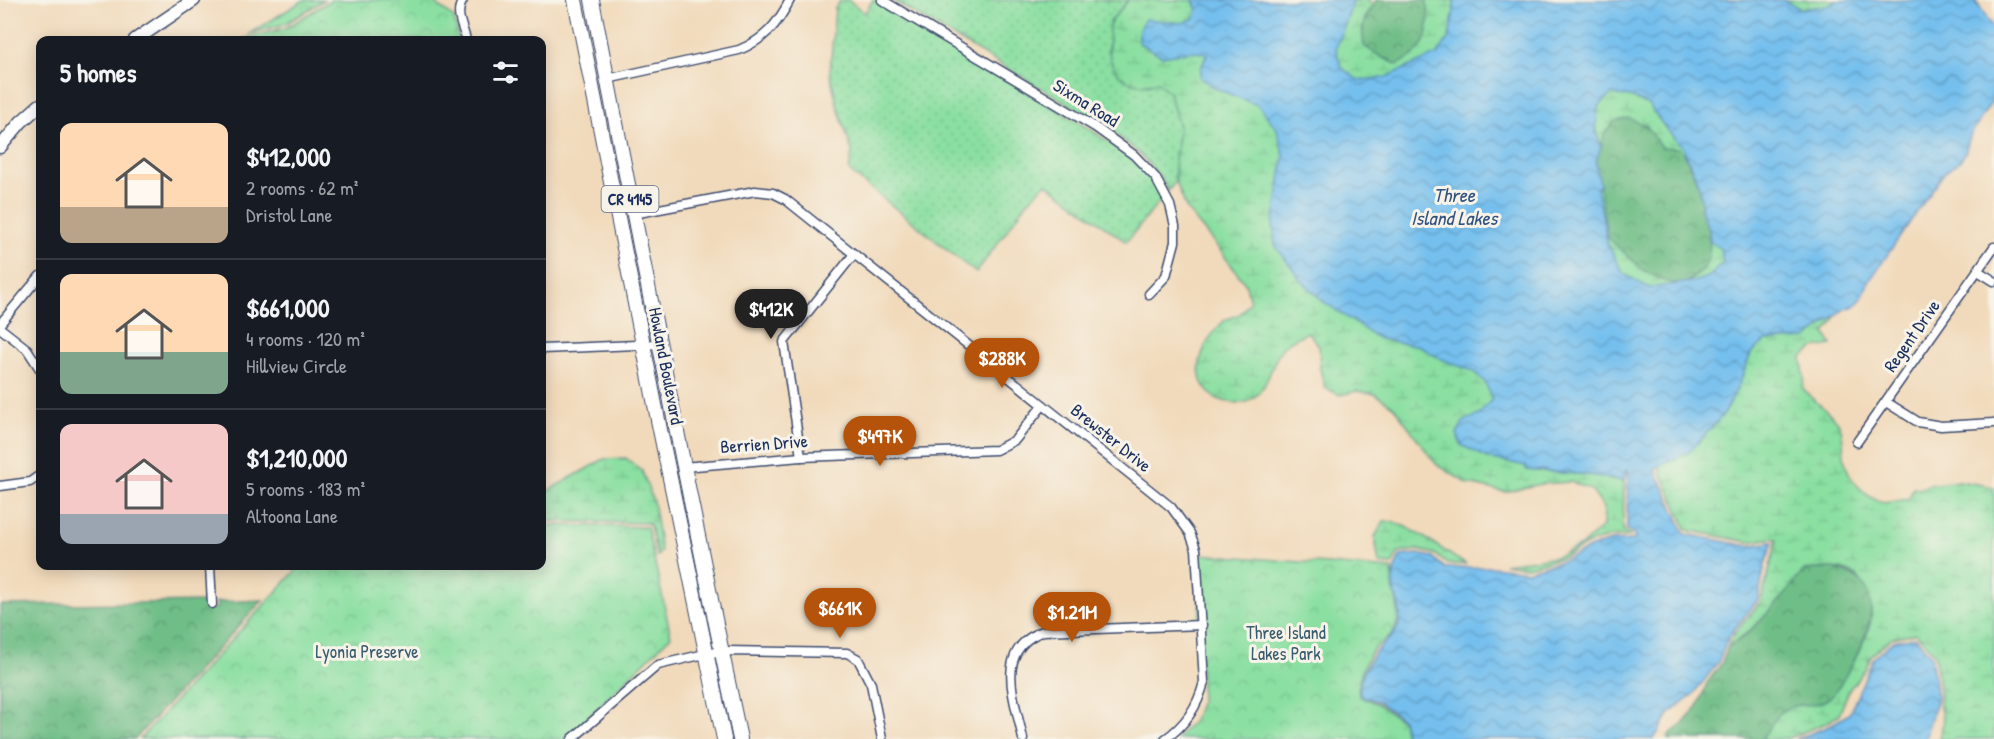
<!DOCTYPE html>
<html lang="en">
<head>
<meta charset="utf-8">
<style>
	body { margin:0; font-family:"Patrick Hand",sans-serif; background:#20242c; color:#f1f3f6; height:100vh; display:flex; flex-direction:column; font-size:22px; white-space:nowrap }
	* { box-sizing:border-box; margin:0 }
	p { font-size:20px; color:#9ea1a6 }
	.icon { flex:none; width:33px; height:33px; fill:none; stroke:currentColor; stroke-width:2; stroke-linecap:round; stroke-linejoin:round }
	.map { position:relative; flex:1; overflow:hidden }
	.details { position:absolute; left:36px; top:36px; width:510px; height:534px; display:flex; flex-direction:column; background:#171b24; border-radius:12px; box-shadow:0 3px 15px #0003 }
	.details>* { flex:none }
	.price { position:absolute; translate:-50% -51px; padding:0 14px; border-radius:21px; background:#b45309; color:#fff; font-size:20px; line-height:39px; filter:drop-shadow(0 2px 3px #0008) }
	.price::after { content:''; position:absolute; left:50%; top:36px; width:18px; height:14px; margin-left:-9px; background:inherit; clip-path:polygon(0 0,100% 0,50% 100%) }
	.price.selected { background:#222; color:#fff }
	ul { padding:0; list-style:none }
	li { display:flex; align-items:center; gap:18px; height:150px; padding:0 24px }
	li+li { border-top:2px solid #363941 }
	li span { display:grid; place-items:center; flex:none; width:168px; height:120px; border-radius:12px; color:#555 }
	li>.icon { margin-inline-start:auto }
	span .icon { width:72px; height:72px; fill:#fffc; stroke-width:1 }
	li b { font-size:26px }
	h2 { display:flex; justify-content:space-between; align-items:center; height:72px; padding:0 24px; font-size:26px }
	.map>svg:first-child { display:block }
	.grass { fill:url(#grass-dots); stroke:#528780; stroke-width:1.5 }
	.forest { fill:url(#forest-crowns); stroke:#457672; stroke-width:1.5 }
	.wetland { fill:url(#wetland-marsh); stroke:#528780; stroke-width:1.5 }
	.park { fill:url(#park-crowns); stroke:#528780; stroke-width:1.5 }
	.water { fill:url(#water-waves); stroke:#4877a6; stroke-width:1.5; fill-rule:evenodd }
	.lines { fill:none; stroke-linecap:round; stroke-linejoin:round }
	.street-casing { stroke:#3b496c; stroke-width:11 }
	.secondary-casing { stroke:#3b496c; stroke-width:15 }
	.primary-casing { stroke:#3b496c; stroke-width:16 }
	.street { stroke:#fff; stroke-width:8 }
	.secondary { stroke:#fff; stroke-width:12 }
	.primary { stroke:#fff; stroke-width:14 }
	.labels { text-anchor:middle; stroke-width:6; stroke-linejoin:round; paint-order:stroke }
	.shield { fill:#f7f3e8; stroke:#5d6a87; stroke-width:1.5 }
	.shield-label { font-size:16px; font-weight:bold; fill:#1b2f5e }
	.street-label { font-size:18px; fill:#1b2f5e; stroke:#f7f3e8 }
	.park-label { font-size:18px; fill:#375b6f; stroke:#f7f3e8 }
	.water-label { font-size:20px; font-style:italic; fill:#325382; stroke:#f7f3e8 }
</style>
</head>
<body>
<div class="map">
<svg width="1994" height="739" viewBox="0 0 1994 739">
	<defs>
		<pattern id="grass-dots" width="8" height="8" patternUnits="userSpaceOnUse" patternTransform="scale(1.5)"><rect width="8" height="8" fill="#8adfa1"/><path d="M2 2h.1M6 6h.1" fill="none" stroke="#76c08d" stroke-width="1.8" stroke-linecap="round"/></pattern>
		<pattern id="forest-crowns" width="20" height="18" patternUnits="userSpaceOnUse" patternTransform="scale(1.5)"><rect width="20" height="18" fill="#6fbe87"/><path d="M2 6a3 3 0 1 1 6 0M12 15a3 3 0 1 1 6 0" fill="none" stroke="#5a9b72"/></pattern>
		<pattern id="wetland-marsh" width="20" height="14" patternUnits="userSpaceOnUse" patternTransform="scale(1.5)"><rect width="20" height="14" fill="#8adfa1"/><path d="M1 5h8M5 5V1M11 12h8M15 12V8" fill="none" stroke="#76c08d"/></pattern>
		<pattern id="park-crowns" width="20" height="18" patternUnits="userSpaceOnUse" patternTransform="scale(1.5)"><rect width="20" height="18" fill="#8adfa1"/><path d="M2 6a3 3 0 1 1 6 0M12 15a3 3 0 1 1 6 0" fill="none" stroke="#76c08d"/></pattern>
		<pattern id="water-waves" width="16" height="10" patternUnits="userSpaceOnUse" patternTransform="scale(1.5)"><rect width="16" height="10" fill="#75bfee"/><path d="M0 5q4-4 8 0t8 0" fill="none" stroke="#5f9cc4"/></pattern>
	</defs>
	<rect width="100%" height="100%" fill="#f7f3e8"/>
	<filter id="ink" filterUnits="userSpaceOnUse"><feTurbulence type="fractalNoise" baseFrequency=".0167" numOctaves="2"/><feDisplacementMap in="SourceGraphic" scale="12" xChannelSelector="R" yChannelSelector="G"/><feConvolveMatrix kernelMatrix="1 2 1 2 8 2 1 2 1" color-interpolation-filters="sRGB"/></filter>
	<filter id="wash" filterUnits="userSpaceOnUse"><feTurbulence type="fractalNoise" baseFrequency=".008" numOctaves="4" result="noise"/><feDisplacementMap in="SourceGraphic" scale="24" xChannelSelector="R" yChannelSelector="G"/><feGaussianBlur stdDeviation="1.35" result="paint"/><feColorMatrix in="noise" values="0 0 0 0 0 0 0 0 0 0 0 0 0 0 0 0 0 1.4 0 .05"/><feComposite in="paint" operator="in"/></filter>
	<g filter="url(#wash)">
		<rect width="100%" height="100%" fill="#f1dabb"/>
		<!-- grass -->
		<g class="grass">
			<polygon points="841,0 848,0 865,13 873,0 1093,131 1131,158 1152,180 1162,199 1126,242 1046,183 1029,200 976,273 849,171 852,151 837,104 830,73 835,8"/>
			<path d="M 892,0 L 1128,0 L 1110,22 L 1108,51 L 1147,85 L 1157,82 L 1169,92 L 1179,126 L 1175,161 L 1175,182 L 1168,191 C 1141,138 1071,107 1022,77 C 979,52 935,26 892,0 Z"/>
		</g>
		<!-- forest -->
		<g class="forest">
			<path d="M 1376,0 L 1426,0 C 1431,12 1429,36 1421,47 C 1416,55 1405,61 1398,65 L 1381,57 L 1364,46 C 1360,23 1366,18 1376,0 Z"/>
			<polygon points="1629,118 1647,126 1661,147 1679,148 1685,155 1700,189 1702,213 1709,230 1710,257 1705,268 1684,284 1666,282 1644,271 1607,237 1596,162 1604,134 1615,120"/>
			<path d="M 1834,568 C 1889,583 1872,626 1852,664 C 1846,674 1841,688 1833,695 C 1828,699 1818,705 1812,705 C 1808,706 1803,704 1799,705 C 1783,711 1771,726 1762,739 L 1668,739 L 1670,734 L 1683,724 L 1698,706 L 1707,683 L 1722,663 L 1728,647 L 1745,636 L 1758,623 L 1784,596 L 1804,570 Z"/>
			<polygon points="263,600 135,739 0,739 0,605 207,602 208,609 217,608 216,602"/>
		</g>
		<!-- wetland -->
		<g class="wetland">
			<path d="M 1128,0 L 1193,0 L 1197,11 L 1194,46 L 1388,151 L 1527,470 L 1591,475 L 1624,481 L 1623,529 L 1630,536 L 1611,537 L 1590,543 L 1564,557 L 1527,567 L 1504,564 L 1555,557 L 1581,546 L 1603,526 L 1604,508 L 1591,490 L 1572,482 L 1541,484 L 1505,492 L 1468,484 L 1436,464 L 1394,407 L 1375,394 L 1357,391 L 1340,395 L 1325,388 L 1320,369 L 1319,346 L 1308,332 C 1300,336 1290,340 1284,346 C 1269,363 1271,388 1250,400 C 1242,405 1227,403 1218,399 C 1185,381 1202,341 1224,321 C 1229,317 1236,317 1241,313 C 1244,310 1247,305 1250,302 L 1246,285 L 1220,250 L 1187,210 L 1176,182 L 1175,161 L 1179,126 L 1169,92 L 1157,82 C 1130,91 1108,73 1109,45 C 1109,37 1107,28 1111,22 C 1115,14 1124,8 1128,0 Z"/>
			<path d="M 1340,0 L 1370,0 L 1372,6 C 1362,18 1361,30 1364,46 L 1381,57 L 1398,65 C 1405,61 1416,55 1421,47 C 1429,36 1431,12 1426,0 L 1457,0 L 1447,48 L 1391,98 L 1307,66 Z"/>
			<polygon points="1773,0 1843,0 1817,17"/>
			<polygon points="1643,92 1686,140 1685,155 1679,148 1661,147 1647,126 1629,118 1615,121 1604,134 1601,147 1597,133 1590,123 1594,95"/>
			<path d="M 1600,185 L 1607,237 L 1644,271 L 1666,282 L 1684,284 C 1704,272 1710,265 1710,241 L 1725,252 L 1735,280 L 1640,291 L 1624,286 L 1589,200 Z"/>
			<path d="M 1836,311 L 1835,319 L 1825,333 L 1832,345 L 1814,348 L 1802,357 L 1804,380 L 1803,388 C 1811,400 1835,415 1839,424 C 1845,436 1842,449 1845,461 C 1848,479 1864,496 1881,502 C 1891,505 1898,498 1908,500 L 1914,487 L 1919,489 L 1928,485 L 1959,481 L 1994,487 L 1994,739 L 1940,739 L 1943,721 L 1939,702 L 1940,696 L 1935,654 L 1916,633 L 1891,638 L 1870,657 L 1866,668 L 1849,690 L 1839,715 L 1826,723 L 1786,739 L 1762,739 C 1768,730 1775,716 1784,710 C 1802,700 1820,711 1834,693 C 1845,679 1869,636 1871,619 C 1873,602 1866,580 1850,572 C 1835,565 1819,569 1804,570 C 1782,599 1758,627 1728,647 L 1732,637 L 1761,601 L 1777,540 L 1773,538 L 1749,542 L 1687,530 L 1658,465 L 1730,348 Z"/>
			<polygon points="626,458 642,471 653,501 661,551 657,556 650,525 647,523 542,521 542,494 604,459"/>
			<path d="M 1384,521 C 1411,522 1442,552 1466,564 L 1447,564 L 1435,554 L 1418,550 L 1398,553 L 1392,565 L 1379,564 L 1375,537 Z"/>
		</g>
		<!-- park -->
		<g class="park">
			<polygon points="304,0 324,0 287,23 249,34"/>
			<polygon points="331,0 431,0 454,18 459,40 240,40 288,27"/>
			<polygon points="542,525 647,527 671,636 566,739 140,739 300,566 542,566"/>
			<path d="M 1199,554 L 1392,569 C 1393,575 1392,583 1393,588 C 1397,602 1401,615 1395,629 C 1392,637 1384,639 1378,645 C 1366,657 1356,679 1359,696 L 1378,704 L 1402,721 L 1405,739 L 1176,739 L 1194,720 L 1201,701 Z"/>
		</g>
		<!-- water -->
		<g class="water">
			<path d="M 1193,0 L 1354,0 L 1336,48 L 1341,67 L 1358,80 L 1384,78 L 1438,54 L 1449,37 L 1454,10 L 1454,0 L 1783,0 L 1801,9 L 1830,5 L 1837,0 L 1975,0 L 1994,29 L 1994,89 L 1991,103 L 1970,136 L 1965,153 L 1959,162 L 1944,173 L 1868,283 L 1862,298 L 1855,306 L 1843,310 L 1806,339 L 1766,341 L 1751,353 L 1741,380 L 1725,413 L 1689,452 L 1655,468 L 1685,534 L 1748,546 L 1773,542 L 1765,564 L 1758,600 L 1729,636 L 1719,661 L 1693,695 L 1670,713 L 1654,739 L 1406,739 L 1402,719 L 1379,702 L 1360,695 C 1357,678 1370,657 1382,645 C 1386,641 1392,637 1395,632 C 1406,616 1395,598 1393,583 C 1393,572 1396,565 1400,556 L 1418,554 L 1432,557 L 1445,568 L 1492,567 L 1527,571 L 1565,560 L 1592,547 L 1612,541 L 1635,540 L 1634,535 L 1627,529 L 1628,470 L 1625,471 L 1624,481 L 1591,475 L 1527,470 L 1526,466 L 1488,458 L 1461,445 L 1457,433 L 1464,421 L 1479,415 L 1492,399 L 1485,382 L 1473,371 L 1439,358 L 1420,346 L 1379,339 L 1324,302 L 1301,280 L 1275,245 L 1273,223 L 1284,156 L 1277,129 L 1258,105 L 1217,89 L 1200,78 L 1201,68 L 1207,54 L 1192,51 L 1162,56 L 1139,43 L 1139,31 L 1145,19 L 1183,23 L 1195,18 L 1197,9 ZM 1612,94 L 1630,97 L 1649,105 L 1666,129 L 1683,147 L 1700,189 L 1702,213 L 1709,230 L 1710,241 L 1720,248 L 1723,262 L 1710,276 L 1696,281 L 1649,288 L 1624,274 L 1608,245 L 1597,188 L 1600,185 L 1596,162 L 1601,147 L 1596,132 L 1598,107 Z"/>
			<polygon points="1915,637 1931,655 1937,697 1925,739 1796,739 1827,727 1849,714 1873,659 1893,641"/>
		</g>
	</g>
	<g filter="url(#ink)">
		<g class="lines">
			<!-- street casing -->
			<g class="street-casing">
				<g id="street">
					<path d="M 463,0 C 454,14 463,26 466,40"/>
					<polyline points="882,0 1095,127 1134,155 1155,177 1170,205 1175,226 1175,242 1166,276 1149,294"/>
					<path d="M 607,79 L 739,50 C 765,39 777,25 790,0"/>
					<path d="M 633,214 L 755,191 L 773,193 L 785,199 L 1171,507 L 1190,533 L 1196,549 L 1204,682 C 1198,706 1186,725 1165,739"/>
					<polyline points="1978,271 1994,281"/>
					<polyline points="0,324 40,276"/>
					<polyline points="0,328 27,349 40,369"/>
					<polyline points="542,349 660,344"/>
					<polyline points="1886,402 1918,422 1941,426 1994,423"/>
					<polyline points="1857,442 1994,247"/>
					<polyline points="801,457 784,342 854,254"/>
					<polyline points="683,467 801,457 996,450 1015,440 1043,405"/>
					<polyline points="0,486 30,482 40,475"/>
					<polyline points="210,566 212,604"/>
					<polyline points="572,739 658,665 705,654 726,651 847,653 858,659 871,684 882,739"/>
					<path d="M 1023,739 C 1015,699 993,650 1043,631 L 1202,625"/>
				</g>
			</g>
			<!-- secondary casing -->
			<g class="secondary-casing">
				<g id="secondary">
					<polyline points="135,40 194,0"/>
					<polyline points="0,147 21,122 40,105"/>
				</g>
			</g>
			<!-- primary casing -->
			<g class="primary-casing">
				<g id="primary">
					<polyline points="575,0 658,420 724,739"/>
					<path d="M 592,0 C 640,247 688,493 740,739"/>
				</g>
			</g>
			<!-- street -->
			<use href="#street" class="street"/>
			<!-- secondary -->
			<use href="#secondary" class="secondary"/>
			<!-- primary -->
			<use href="#primary" class="primary"/>
		</g>
	</g>
	<g class="labels">
		<!-- shield labels -->
		<rect class="shield" x="601.5" y="186" width="57" height="26" rx="4.5"/>
		<g class="shield-label">
			<text x="630" y="205">CR 4145</text>
		</g>
		<!-- street labels -->
		<g class="street-label">
			<text transform="translate(1086 103) rotate(32)" y="6">Sixma Road</text>
			<text transform="translate(1912 336) rotate(-55)" y="6">Regent Drive</text>
			<text transform="translate(666 366) rotate(79)" y="6">Howland Boulevard</text>
			<text transform="translate(1111 438) rotate(39)" y="6">Brewster Drive</text>
			<text transform="translate(764 444) rotate(-4)" y="6">Berrien Drive</text>
		</g>
		<!-- park labels -->
		<g class="park-label">
			<text x="1286" y="639">Three Island<tspan x="1286" dy="21">Lakes Park</tspan></text>
			<text x="367" y="658">Lyonia Preserve</text>
		</g>
		<!-- water labels -->
		<g class="water-label">
			<text x="1454" y="202">Three<tspan x="1454" dy="23">Island Lakes</tspan></text>
		</g>
	</g>
</svg>
<b class="price selected" style="left:771px;top:340px">$412K</b>
<b class="price" style="left:1002px;top:389px">$288K</b>
<b class="price" style="left:880px;top:467px">$497K</b>
<b class="price" style="left:840px;top:639px">$661K</b>
<b class="price" style="left:1072px;top:643px">$1.21M</b>
<section class="details">
<h2>5 homes<svg class="icon" aria-label="filters" viewBox="0 0 24 24"><path d="M4 7h16M4 17h16"/><circle cx="9" cy="7" r="2"/><circle cx="15" cy="17" r="2"/></svg></h2>
<ul>
<li><span style="background:linear-gradient(#ffd9b3 70%,#b9a48a 0)"><svg class="icon" aria-label="home" viewBox="0 0 24 24"><path d="M3 11l9-7 9 7M6 9v11h12V9"/></svg></span><div><b>$412,000</b><p>2 rooms · 62 m²</p><p>Dristol Lane</p></div></li>
<li><span style="background:linear-gradient(#ffd9b3 65%,#7fa58c 0)"><svg class="icon" aria-label="home" viewBox="0 0 24 24"><path d="M3 11l9-7 9 7M6 9v11h12V9"/></svg></span><div><b>$661,000</b><p>4 rooms · 120 m²</p><p>Hillview Circle</p></div></li>
<li><span style="background:linear-gradient(#f6c9c9 75%,#9aa5b1 0)"><svg class="icon" aria-label="home" viewBox="0 0 24 24"><path d="M3 11l9-7 9 7M6 9v11h12V9"/></svg></span><div><b>$1,210,000</b><p>5 rooms · 183 m²</p><p>Altoona Lane</p></div></li>
</ul>
</section>
</div>
</body>
</html>
